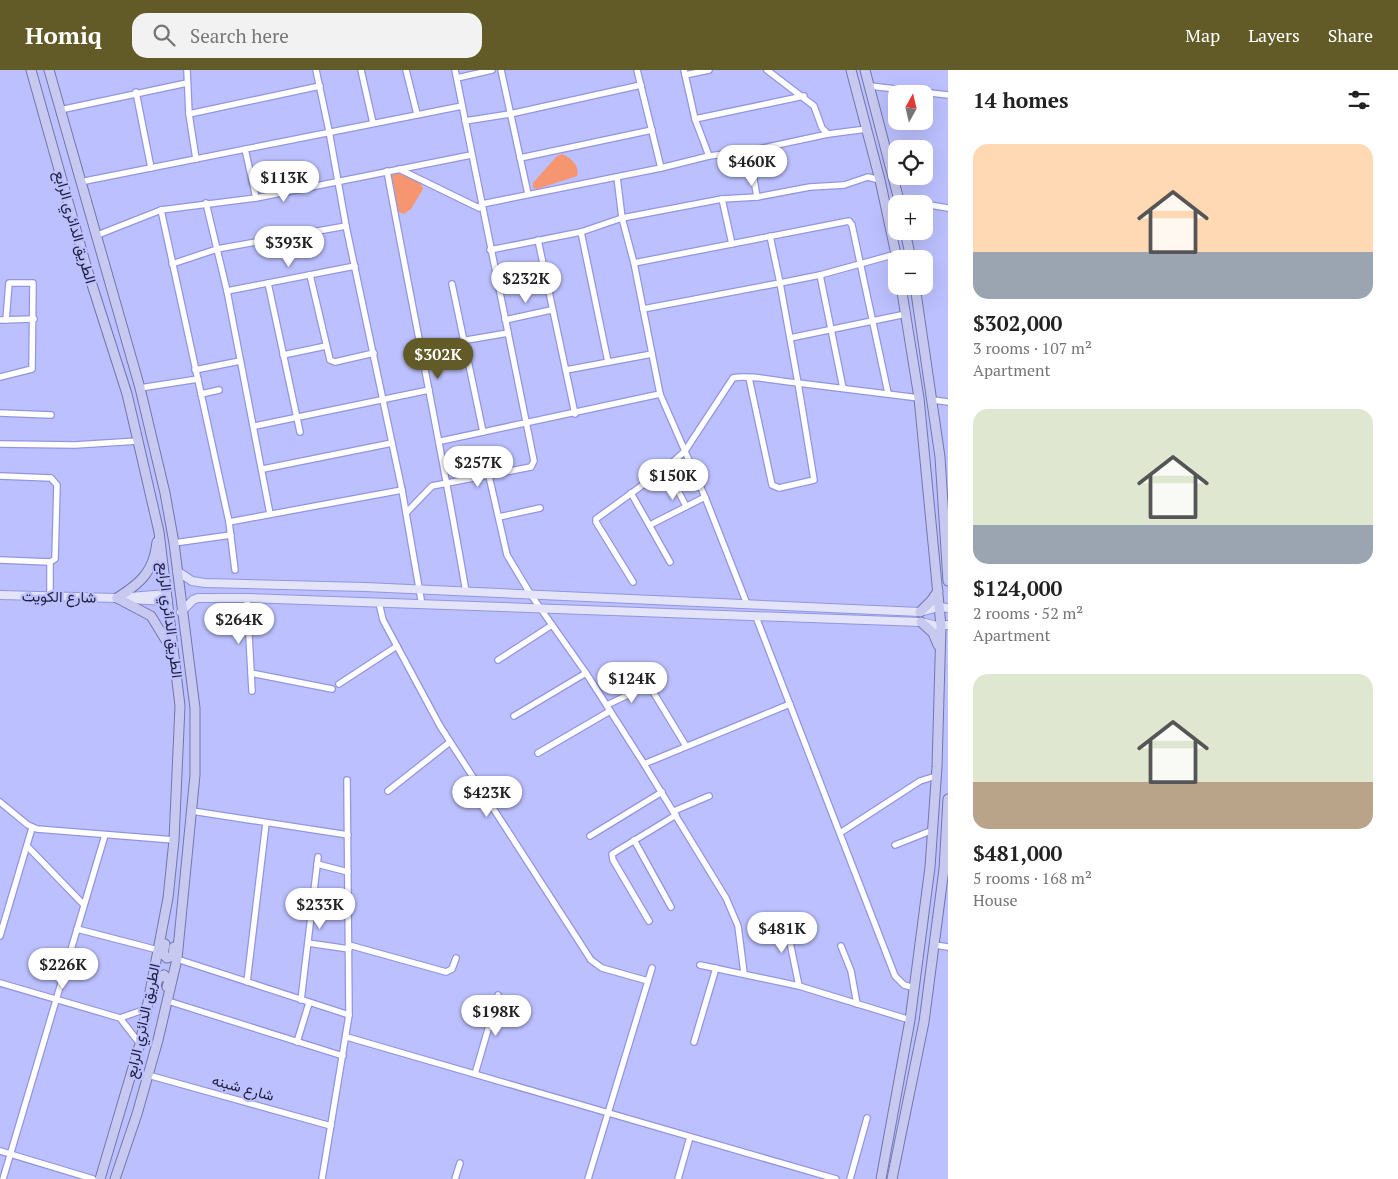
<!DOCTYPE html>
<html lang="en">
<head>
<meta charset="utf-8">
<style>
	body { margin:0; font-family:"PT Serif",Vazirmatn,serif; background:#f2f2f2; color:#222; height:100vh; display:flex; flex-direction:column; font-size:19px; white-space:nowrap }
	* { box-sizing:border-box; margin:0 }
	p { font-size:16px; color:#767676 }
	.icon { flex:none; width:28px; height:28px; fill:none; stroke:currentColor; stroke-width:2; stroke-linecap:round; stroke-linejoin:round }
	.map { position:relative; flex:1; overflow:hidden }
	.details { display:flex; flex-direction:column; background:#fff; width:450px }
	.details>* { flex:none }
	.needle { width:32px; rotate:8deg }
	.fabs { position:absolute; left:888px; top:15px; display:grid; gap:10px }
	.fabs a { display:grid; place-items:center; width:45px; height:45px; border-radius:10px; background:#fff; box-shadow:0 5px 20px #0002; font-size:25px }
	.price { position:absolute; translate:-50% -42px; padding:0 11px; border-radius:18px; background:#fff; color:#222; font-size:16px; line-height:32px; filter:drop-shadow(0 1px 2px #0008) }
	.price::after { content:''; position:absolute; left:50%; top:30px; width:15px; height:11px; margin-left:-8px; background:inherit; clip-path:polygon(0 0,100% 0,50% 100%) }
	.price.current { background:#625b27; color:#fff }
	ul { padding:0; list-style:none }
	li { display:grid; align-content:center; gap:10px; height:265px; padding:0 25px }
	li span { display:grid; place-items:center; height:155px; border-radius:15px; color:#555 }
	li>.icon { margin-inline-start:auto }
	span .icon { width:90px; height:90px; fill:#fffc; stroke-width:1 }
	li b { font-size:21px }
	h2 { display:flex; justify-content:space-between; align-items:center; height:60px; padding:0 25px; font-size:21px }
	header { display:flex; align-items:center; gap:30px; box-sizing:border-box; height:70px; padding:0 25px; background:#625b27; color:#fff }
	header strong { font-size:24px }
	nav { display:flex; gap:28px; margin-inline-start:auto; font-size:18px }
	.search { width:350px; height:45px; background:#f2f2f2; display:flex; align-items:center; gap:12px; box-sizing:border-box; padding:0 18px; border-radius:15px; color:#767676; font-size:19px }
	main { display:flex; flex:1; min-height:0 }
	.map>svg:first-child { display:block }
	.green { fill:#f59671 }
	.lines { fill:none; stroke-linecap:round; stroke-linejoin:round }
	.minor-casing { stroke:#9395e0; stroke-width:8 }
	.secondary-casing { stroke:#9395e0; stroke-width:10 }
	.primary-casing { stroke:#7476ab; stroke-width:11 }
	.minor { stroke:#fff; stroke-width:5.5 }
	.secondary { stroke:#e3e4f8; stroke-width:8 }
	.primary { stroke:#c7c9f1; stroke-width:9 }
	.labels { text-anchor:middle; stroke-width:4.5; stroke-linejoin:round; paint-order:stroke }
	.street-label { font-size:15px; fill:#1e1e3b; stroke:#bcc0fe }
</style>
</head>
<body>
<header>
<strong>Homiq</strong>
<div class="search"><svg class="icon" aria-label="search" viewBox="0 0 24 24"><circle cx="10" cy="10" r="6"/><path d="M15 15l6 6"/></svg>Search here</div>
<nav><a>Map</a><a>Layers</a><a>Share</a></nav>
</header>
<main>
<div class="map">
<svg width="948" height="1109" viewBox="0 0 948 1109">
	<rect width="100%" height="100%" fill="#bcc0fe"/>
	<!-- green -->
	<g class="green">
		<path d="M 562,84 C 571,88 580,96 577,106 L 537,119 L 533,118 L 533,113 L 557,86 Z"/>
		<polygon points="400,101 420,111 423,119 411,139 404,144 397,141 393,129 395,120 390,104"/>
	</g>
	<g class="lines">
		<!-- minor casing -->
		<g class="minor-casing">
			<g id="minor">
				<polyline points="187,0 189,44 196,89"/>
				<polyline points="316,0 329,61 346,156 402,420 422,535"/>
				<polyline points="361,0 373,53"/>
				<polyline points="406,0 417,44"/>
				<polyline points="501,0 528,124"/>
				<polyline points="637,0 661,98"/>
				<polyline points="684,0 695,49 709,86"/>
				<polyline points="767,0 814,36 822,58 828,64"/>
				<polyline points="685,5 709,0"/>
				<polyline points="457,8 492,0"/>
				<polyline points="870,16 948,25"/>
				<polyline points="136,22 151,98"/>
				<polyline points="60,40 187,13"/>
				<polyline points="189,44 320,16"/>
				<polyline points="695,49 804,26"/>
				<polyline points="465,51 510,44 641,15"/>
				<polyline points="245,79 256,128"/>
				<polyline points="749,81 757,127"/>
				<polyline points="520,88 652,60"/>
				<polyline points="399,99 479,138 482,134 661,98 709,86 749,81 828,64 867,59"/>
				<path d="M 387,101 C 413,242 442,381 466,522"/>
				<polyline points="617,107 622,148 634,193 660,324 705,427 747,534"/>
				<polyline points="80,112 462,36"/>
				<polyline points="722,129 732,174"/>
				<polyline points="899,130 922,134"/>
				<polyline points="206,133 227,221 270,444"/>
				<polyline points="924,134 948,138"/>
				<polyline points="161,140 229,452 235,500"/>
				<polyline points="581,162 608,292"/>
				<polyline points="95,166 161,140 256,128 471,85"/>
				<polyline points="538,170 575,344"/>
				<polyline points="490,180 581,162 622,148 722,129 757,127 810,117 844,115 868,107 880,110"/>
				<polyline points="896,184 820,205 780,213 798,313 919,328"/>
				<polyline points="634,193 849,151 852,155 888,323"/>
				<polyline points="172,194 217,179 346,156"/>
				<polyline points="310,205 330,290 335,292 374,283"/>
				<polyline points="820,205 843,318"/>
				<polyline points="268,213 300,362"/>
				<polyline points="452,214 483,362"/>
				<polyline points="227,221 355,196"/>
				<polyline points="643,239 780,213 770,166"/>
				<polyline points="0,250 34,249"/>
				<polyline points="505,250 551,240"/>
				<polyline points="790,268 906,244"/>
				<polyline points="420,278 508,263"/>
				<polyline points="283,285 326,276"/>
				<polyline points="195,300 240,291"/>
				<polyline points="566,300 652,284"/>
				<polyline points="0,307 32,299 33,213 9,213 6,250"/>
				<polyline points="140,318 198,309"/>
				<polyline points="201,324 219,320"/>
				<polyline points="933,330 948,332"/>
				<polyline points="0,343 51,345"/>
				<polyline points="255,356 429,320"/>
				<polyline points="441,371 660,324"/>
				<polyline points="0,374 75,375 138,371"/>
				<polyline points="666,398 686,436"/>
				<polyline points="263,399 392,373"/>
				<polyline points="0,406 51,408 57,415 55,489 50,492 0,490"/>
				<polyline points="489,406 507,485 531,525 586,603 644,694 726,828 738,856 744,903"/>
				<polyline points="631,423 670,492"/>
				<polyline points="406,443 432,416 531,397 534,391 455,0"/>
				<polyline points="499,447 540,438"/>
				<polyline points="229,452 402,420"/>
				<polyline points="650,455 705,427"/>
				<polyline points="174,473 231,465"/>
				<path d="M 633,512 L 596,452 L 596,449 L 666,398 L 685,381 L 733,308 C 749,304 781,312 798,313 L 814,410 L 779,418 L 772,415 L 749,308"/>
				<polyline points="50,527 50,492"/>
				<polyline points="247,528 252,621"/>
				<polyline points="379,533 383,550 440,656 591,890 602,898 648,911"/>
				<polyline points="756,547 895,906 904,915 915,918"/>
				<polyline points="498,590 552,555"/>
				<polyline points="641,602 686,676"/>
				<polyline points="251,603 332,619"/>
				<polyline points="339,614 397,576"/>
				<polyline points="607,635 649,615"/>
				<polyline points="514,646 586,603"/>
				<polyline points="538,683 610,641"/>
				<polyline points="644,694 790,634"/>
				<polyline points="388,721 450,672"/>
				<polyline points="0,732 28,755 37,759 174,770"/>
				<polyline points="192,741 348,765"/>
				<polyline points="674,741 709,726"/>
				<polyline points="840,763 920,711 936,706"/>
				<polyline points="590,766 662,722"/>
				<polyline points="634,770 671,837"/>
				<polyline points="895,775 933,760"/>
				<polyline points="27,776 84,835"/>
				<polyline points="317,794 348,802"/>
				<polyline points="785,848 799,916"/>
				<polyline points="649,851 613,790 612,784 676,745"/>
				<polyline points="77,859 158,880"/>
				<polyline points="0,866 32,758"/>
				<polyline points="308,873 349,879"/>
				<polyline points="349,875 446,902 452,899 456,888"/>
				<polyline points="935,875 948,877"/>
				<polyline points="841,876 851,901 857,934"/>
				<polyline points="177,889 349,945"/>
				<polyline points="700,895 799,916 910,950"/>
				<polyline points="247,912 266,753"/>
				<polyline points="0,913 120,948 140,974"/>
				<polyline points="301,930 318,787"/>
				<polyline points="168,931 343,986"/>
				<polyline points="120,948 140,941 147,935"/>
				<polyline points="347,967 836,1109"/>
				<polyline points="297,972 309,933"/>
				<polyline points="694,972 716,898"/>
				<polyline points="475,1004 498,925"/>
				<polyline points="148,1005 331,1056"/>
				<polyline points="0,1081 93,1109"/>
				<polyline points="3,1109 105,765"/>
				<polyline points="322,1109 349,945 347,710"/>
				<polyline points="455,1109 460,1093"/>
				<polyline points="588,1109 652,898"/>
				<polyline points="678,1109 690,1067"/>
				<polyline points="850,1109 867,1048"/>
			</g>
		</g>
		<!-- secondary casing -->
		<g class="secondary-casing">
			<g id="secondary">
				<polyline points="177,501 192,511 205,513 365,517 920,542 939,537 948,538"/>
				<polyline points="0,525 117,528 167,524"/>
				<polyline points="127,529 168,531"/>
				<polyline points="181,542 193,530 198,528 247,528 921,552 937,556 948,555"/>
			</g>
		</g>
		<!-- primary casing -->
		<g class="primary-casing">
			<g id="primary">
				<polyline points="31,0 87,199 127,324 138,371 159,462 180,636 174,770 168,828 140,974 100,1109"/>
				<polyline points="49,0 140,318 165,423 174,473 195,638 195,705 177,889 158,970 137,1044 115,1109"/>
				<polyline points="851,0 880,110 897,189"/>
				<polyline points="865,0 900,134"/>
				<polyline points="905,161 911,189"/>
				<polyline points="915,216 940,387 948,511"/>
				<path d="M 117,528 C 141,513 154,501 157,472"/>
				<polyline points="117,528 151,546 170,577"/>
				<polyline points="920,542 931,531 938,521"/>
				<polyline points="921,552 933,563 938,575"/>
				<polyline points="165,874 163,884 167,888 173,886 174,877"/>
				<polyline points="156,916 158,909 164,905 169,910 167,917"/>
				<polyline points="881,1109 910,950 930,797 937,697 941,556 919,328 901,216"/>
				<polyline points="892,1109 924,952 944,799 948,729"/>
			</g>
		</g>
		<!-- minor -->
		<use href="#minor" class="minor"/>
		<!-- secondary -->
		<use href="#secondary" class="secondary"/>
		<!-- primary -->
		<use href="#primary" class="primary"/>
	</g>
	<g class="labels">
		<!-- street labels -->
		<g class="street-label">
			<text transform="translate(75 157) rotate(74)" y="5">الطريق الدائري الرابع</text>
			<text transform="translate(59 527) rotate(1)" y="5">شارع الكويت</text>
			<text transform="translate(170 550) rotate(83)" y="5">الطريق الدائري الرابع</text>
			<text transform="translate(143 951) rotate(-78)" y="5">الطريق الدائري الرابع</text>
			<text transform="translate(243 1018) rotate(15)" y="5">شارع شبنه</text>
		</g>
	</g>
</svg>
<div class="fabs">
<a><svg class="needle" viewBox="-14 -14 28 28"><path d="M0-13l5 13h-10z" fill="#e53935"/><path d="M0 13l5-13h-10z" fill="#767676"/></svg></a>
<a><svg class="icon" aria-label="locate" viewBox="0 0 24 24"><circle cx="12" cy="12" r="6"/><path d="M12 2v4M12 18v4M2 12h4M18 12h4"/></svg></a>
<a>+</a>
<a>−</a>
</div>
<b class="price" style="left:752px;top:117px">$460K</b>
<b class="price" style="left:284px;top:133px">$113K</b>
<b class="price" style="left:289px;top:198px">$393K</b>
<b class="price" style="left:526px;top:234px">$232K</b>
<b class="price current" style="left:438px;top:310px">$302K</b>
<b class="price" style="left:478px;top:418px">$257K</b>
<b class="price" style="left:673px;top:431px">$150K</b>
<b class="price" style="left:239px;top:575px">$264K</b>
<b class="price" style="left:632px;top:634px">$124K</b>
<b class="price" style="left:487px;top:748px">$423K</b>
<b class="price" style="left:320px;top:860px">$233K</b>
<b class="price" style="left:782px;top:884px">$481K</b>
<b class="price" style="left:63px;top:920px">$226K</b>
<b class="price" style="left:496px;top:967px">$198K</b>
</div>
<section class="details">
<h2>14 homes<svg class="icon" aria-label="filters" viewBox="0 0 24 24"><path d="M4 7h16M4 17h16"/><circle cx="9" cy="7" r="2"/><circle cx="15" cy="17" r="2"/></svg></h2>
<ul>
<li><span style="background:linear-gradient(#ffd9b3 70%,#9aa5b1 0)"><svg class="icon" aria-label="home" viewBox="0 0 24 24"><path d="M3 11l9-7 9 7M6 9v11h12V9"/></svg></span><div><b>$302,000</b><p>3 rooms · 107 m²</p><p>Apartment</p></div></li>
<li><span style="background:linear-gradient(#dfe7d0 75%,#9aa5b1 0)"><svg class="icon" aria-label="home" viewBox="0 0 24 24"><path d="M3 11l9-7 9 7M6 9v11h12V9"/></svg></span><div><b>$124,000</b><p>2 rooms · 52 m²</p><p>Apartment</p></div></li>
<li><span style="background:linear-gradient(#dfe7d0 70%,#b9a48a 0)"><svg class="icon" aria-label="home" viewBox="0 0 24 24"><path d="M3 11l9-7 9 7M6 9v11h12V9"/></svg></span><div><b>$481,000</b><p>5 rooms · 168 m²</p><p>House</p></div></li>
</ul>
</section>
</main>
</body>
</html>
